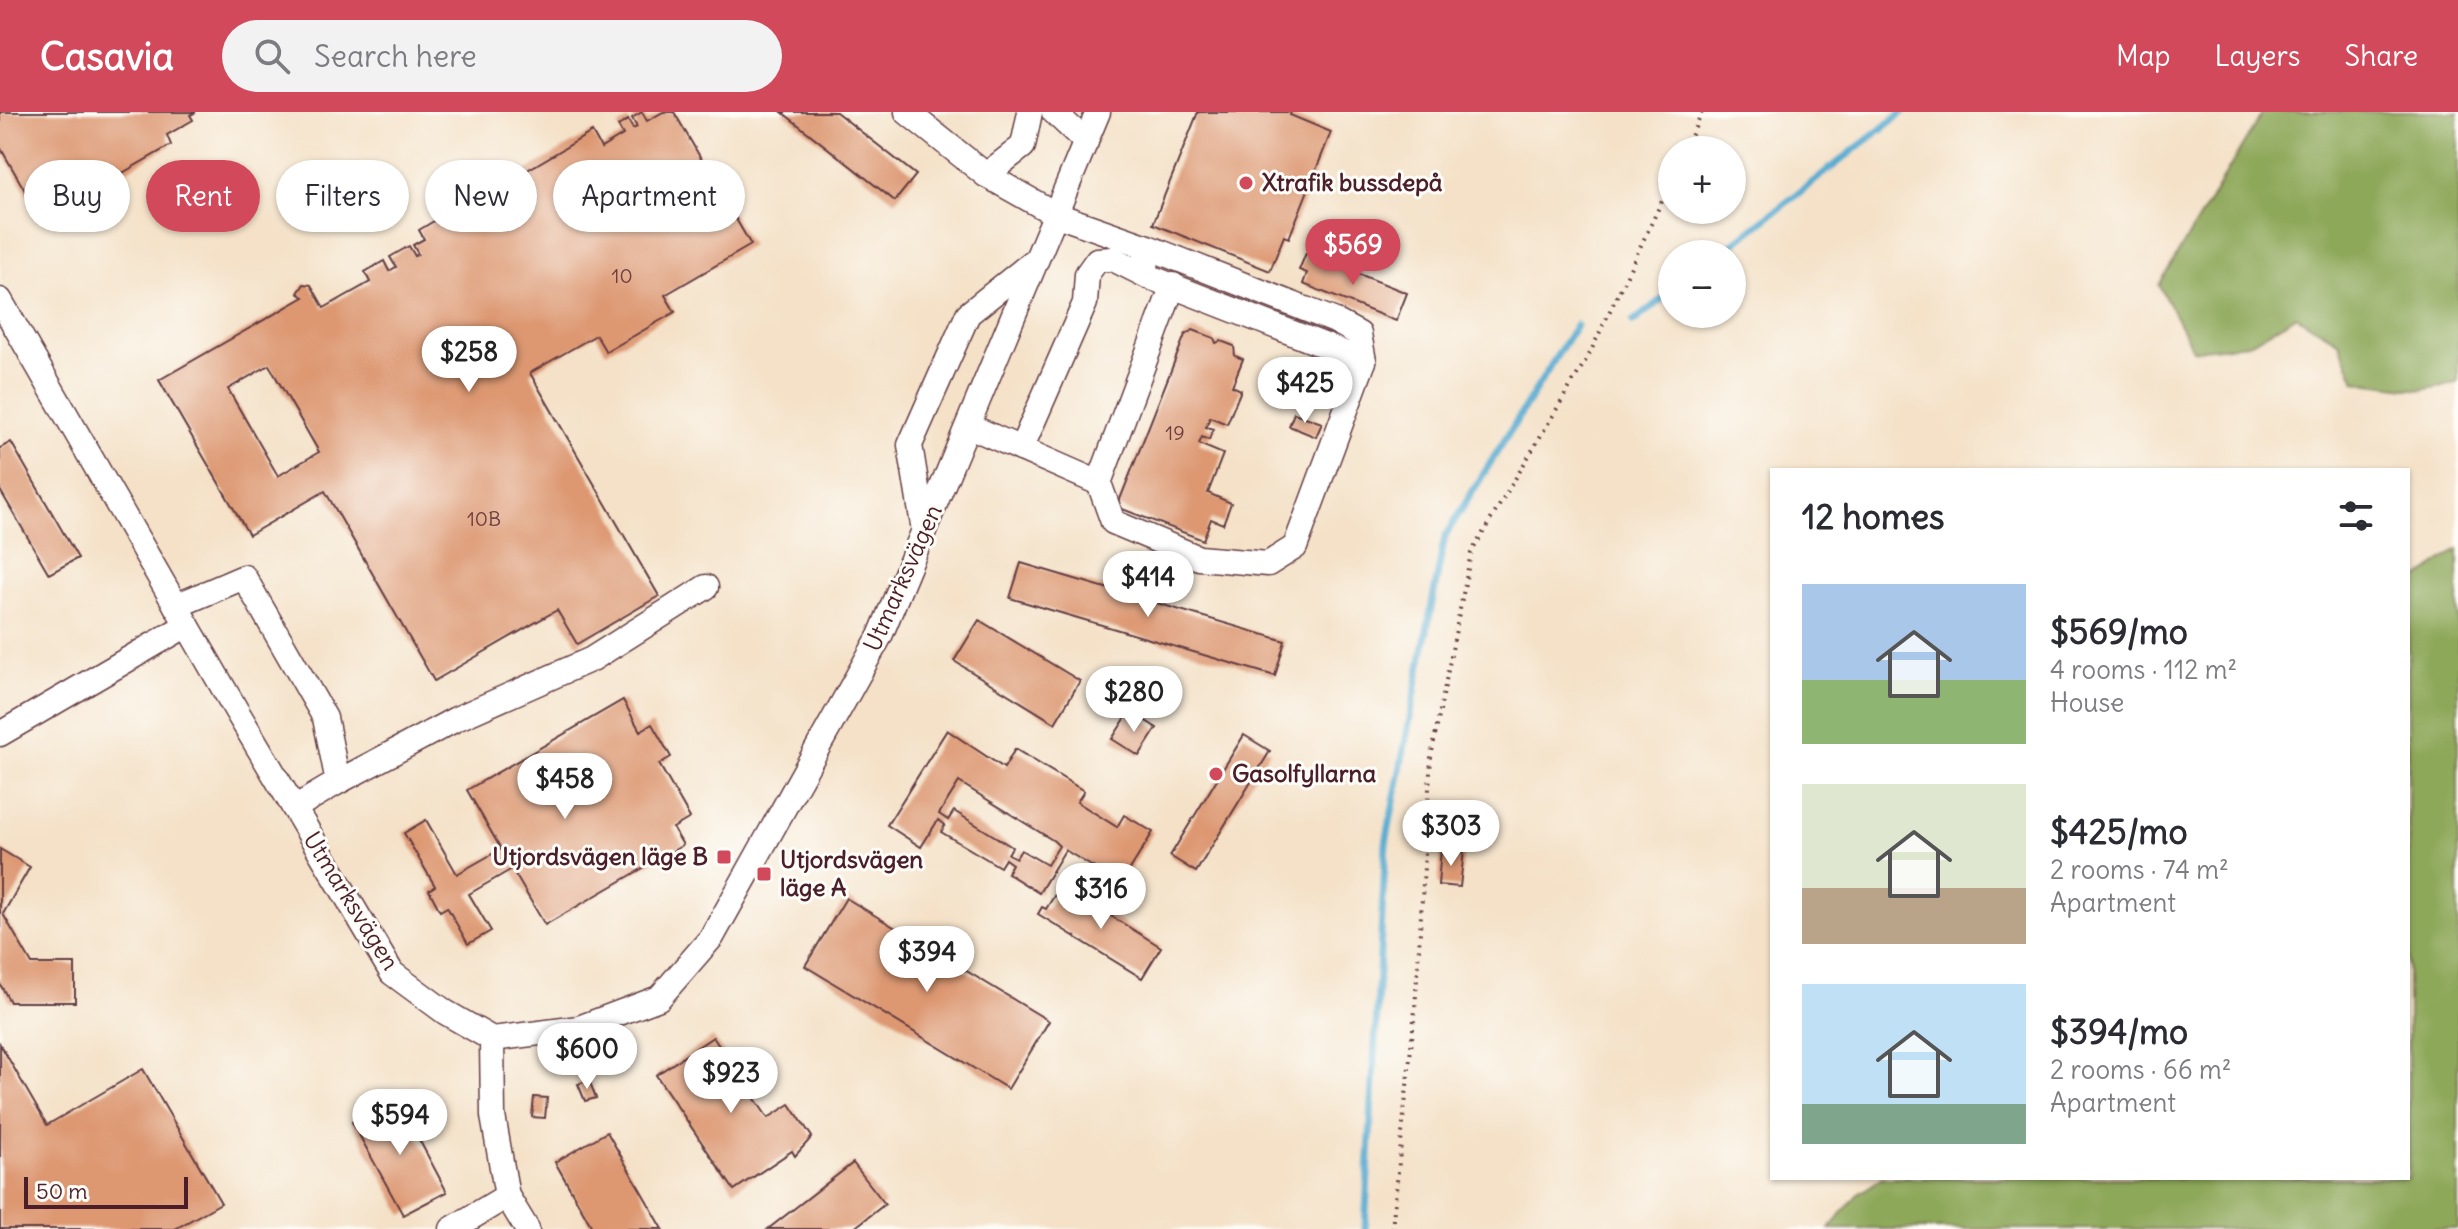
<!DOCTYPE html>
<html lang="en">
<head>
<meta charset="utf-8">
<style>
	body { margin:0; font-family:Delius,sans-serif; background:#f2f2f3; color:#2b2b33; height:100vh; display:flex; flex-direction:column; font-size:30px; white-space:nowrap }
	* { box-sizing:border-box; margin:0 }
	p { font-size:26px; color:#7c7c81 }
	.icon { flex:none; width:44px; height:44px; fill:none; stroke:currentColor; stroke-width:2; stroke-linecap:round; stroke-linejoin:round }
	.map { position:relative; flex:1; overflow:hidden }
	.details { position:absolute; left:1770px; top:356px; width:640px; height:712px; display:flex; flex-direction:column; background:#fff; border-radius:0px; box-shadow:0 2px 6px #0004 }
	.details>* { flex:none }
	.hud { position:absolute; left:24px; top:48px; width:760px; height:72px; display:flex; gap:16px }
	.controls { position:absolute; left:1658px; top:24px; display:grid; gap:16px }
	.controls a { display:grid; place-items:center; width:88px; height:88px; border-radius:50%; background:#fff; box-shadow:0 2px 6px #0004; font-size:40px }
	.scale { position:absolute; left:24px; bottom:20px; width:164px; box-sizing:border-box; padding-left:8px; border:4px solid #4a1f2b; border-top:0; font-size:22px; line-height:28px; white-space:nowrap; color:#4a1f2b; -webkit-text-stroke:6px #fdfcf7; paint-order:stroke }
	.price { position:absolute; translate:-50% -68px; padding:0 18px; border-radius:28px; background:#fff; color:#222; font-size:26px; line-height:52px; filter:drop-shadow(0 2px 4px #0008) }
	.price::after { content:''; position:absolute; left:50%; top:48px; width:24px; height:18px; margin-left:-12px; background:inherit; clip-path:polygon(0 0,100% 0,50% 100%) }
	.price.on { background:#d1495b; color:#fff }
	ul { padding:0; list-style:none }
	li { display:flex; align-items:center; gap:24px; height:200px; padding:0 32px }
	li span { display:grid; place-items:center; flex:none; width:224px; height:160px; border-radius:0px; color:#555 }
	li>.icon { margin-inline-start:auto }
	span .icon { width:96px; height:96px; fill:#fffc; stroke-width:1 }
	li b { font-size:34px }
	h2 { display:flex; justify-content:space-between; align-items:center; height:96px; padding:0 32px; font-size:34px }
	.chip { padding:0 28px; border-radius:36px; background:#fff; box-shadow:0 2px 6px #0004; font-size:28px; line-height:72px }
	.chip.on { background:#d1495b; color:#fff }
	header { display:flex; align-items:center; gap:48px; box-sizing:border-box; height:112px; padding:0 40px; background:#d1495b; color:#fff }
	header strong { font-size:38px }
	nav { display:flex; gap:44px; margin-inline-start:auto; font-size:28px }
	.search { width:560px; height:72px; background:#f2f2f3; display:flex; align-items:center; gap:20px; box-sizing:border-box; padding:0 28px; border-radius:44px; color:#7c7c81; font-size:30px }
	.map>svg:first-child { display:block }
	.forest { fill:#8ea85a; stroke:#6c6442; stroke-width:2 }
	.lines { fill:none; stroke-linecap:round; stroke-linejoin:round }
	.stream { stroke:#53a9cf; stroke-width:7 }
	.building { fill:#dd9872; fill-rule:evenodd }
	.minor-casing { stroke:#643c42; stroke-width:27 }
	.path { stroke:#643c42; stroke-width:4; stroke-dasharray:2 6; stroke-linecap:butt }
	.minor { stroke:#fff; stroke-width:24 }
	.poi-dot { fill:#d1495b; stroke:#fdfcf7; stroke-width:3 }
	.labels { text-anchor:middle; stroke-width:6; stroke-linejoin:round; paint-order:stroke }
	.number-label { font-size:20px; fill:#6f3d3d }
	.poi-label { font-size:24px; font-weight:bold; fill:#4a1f2b; stroke:#fdfcf7; text-anchor:start }
	.street-label { font-size:24px; fill:#4a1f2b; stroke:#fdfcf7 }
</style>
</head>
<body>
<header>
<strong>Casavia</strong>
<div class="search"><svg class="icon" aria-label="search" viewBox="0 0 24 24"><circle cx="10" cy="10" r="6"/><path d="M15 15l6 6"/></svg>Search here</div>
<nav><a>Map</a><a>Layers</a><a>Share</a></nav>
</header>
<div class="map">
<svg width="2458" height="1117" viewBox="0 0 2458 1117">
	<rect width="100%" height="100%" fill="#fdfcf7"/>
	<filter id="ink" filterUnits="userSpaceOnUse"><feTurbulence type="fractalNoise" baseFrequency=".0125" numOctaves="2"/><feDisplacementMap in="SourceGraphic" scale="16" xChannelSelector="R" yChannelSelector="G"/><feConvolveMatrix kernelMatrix="1 2 1 2 8 2 1 2 1" color-interpolation-filters="sRGB"/></filter>
	<filter id="wash" filterUnits="userSpaceOnUse"><feTurbulence type="fractalNoise" baseFrequency=".006" numOctaves="4" result="noise"/><feDisplacementMap in="SourceGraphic" scale="32" xChannelSelector="R" yChannelSelector="G"/><feGaussianBlur stdDeviation="1.8" result="paint"/><feColorMatrix in="noise" values="0 0 0 0 0 0 0 0 0 0 0 0 0 0 0 0 0 1.4 0 .05"/><feComposite in="paint" operator="in"/></filter>
	<g filter="url(#wash)">
		<rect width="100%" height="100%" fill="#f4e1c7"/>
		<!-- forest -->
		<g class="forest">
			<polygon points="2263,0 2458,0 2458,271 2421,278 2355,269 2339,230 2296,204 2248,232 2193,238 2159,173"/>
			<polygon points="2458,437 2458,1117 1829,1117 1857,1083 1882,1066 2408,1066 2408,474"/>
		</g>
		<g class="lines">
			<!-- stream -->
			<g class="stream">
				<polyline points="1720,142 1903,0"/>
				<polyline points="1633,210 1672,179"/>
				<polyline points="1365,1117 1386,731 1445,424 1576,213"/>
			</g>
		</g>
		<g id="blocks">
			<!-- building -->
			<g class="building">
				<polygon points="0,0 196,0 190,3 193,8 167,23 171,33 77,87 72,77 36,98 0,35"/>
				<path d="M 642,0 L 647,9 L 663,0 L 674,0 L 751,133 L 665,183 L 675,200 L 606,240 L 596,223 L 530,261 L 659,484 L 577,532 L 557,498 L 434,569 L 325,379 L 249,423 L 159,268 L 304,185 L 298,181 L 304,172 L 311,173 L 324,196 L 370,170 L 365,160 L 384,149 L 389,159 L 396,155 L 390,145 L 409,134 L 415,144 L 418,142 L 413,133 L 424,127 L 419,118 L 454,97 L 464,115 L 533,76 L 524,60 L 592,20 L 601,36 L 623,23 L 618,14 L 628,8 L 633,17 L 637,15 L 632,6 ZM 269,253 L 319,340 L 278,364 L 228,277 Z"/>
				<polygon points="782,0 836,0 916,63 895,89"/>
				<polygon points="1198,0 1291,0 1290,3 1331,20 1289,126 1284,124 1270,159 1153,112"/>
				<polygon points="1306,141 1407,181 1396,209 1303,172 1307,161 1299,158"/>
				<polygon points="1193,218 1214,226 1216,231 1221,229 1234,234 1235,244 1243,247 1232,274 1241,278 1227,312 1210,305 1206,315 1213,317 1209,328 1202,325 1199,332 1223,342 1208,381 1231,391 1223,412 1211,407 1203,428 1117,395 1185,223"/>
				<polygon points="1294,301 1322,311 1316,325 1289,314"/>
				<polygon points="11,330 78,446 49,462 0,378 0,336"/>
				<polygon points="1021,451 1285,529 1275,564 1010,486"/>
				<polygon points="979,508 1080,569 1055,611 954,549"/>
				<polygon points="623,588 640,619 652,612 671,645 659,652 690,706 673,716 683,733 545,813 512,757 469,782 491,819 468,832 447,795 440,799 429,778 435,774 404,721 426,708 457,762 501,737 467,678"/>
				<polygon points="1130,599 1157,616 1139,644 1112,627"/>
				<path d="M 947,618 L 1004,656 L 1015,637 L 1084,679 L 1077,690 L 1117,715 L 1124,703 L 1153,720 L 1121,772 L 1065,738 L 1039,781 L 1007,761 L 1012,752 L 1005,747 L 1000,755 L 941,720 L 945,713 L 938,708 L 921,735 L 887,713 ZM 959,670 L 1054,729 L 1059,734 L 1047,753 L 1021,738 L 1016,746 L 1008,742 L 1012,735 L 954,699 L 948,708 L 939,702 Z"/>
				<polygon points="1244,623 1270,639 1196,760 1170,744"/>
				<polygon points="0,737 30,755 3,802 32,852 75,852 75,890 10,890 0,872"/>
				<polygon points="1441,737 1464,738 1460,775 1438,773"/>
				<polygon points="1061,773 1161,835 1142,866 1038,802 1042,795 1046,797"/>
				<polygon points="846,786 1049,909 1008,977 805,854"/>
				<polygon points="713,925 768,1006 790,992 812,1025 795,1044 792,1039 734,1078 656,963"/>
				<polygon points="0,932 47,1013 143,957 221,1091 175,1117 0,1117"/>
				<polygon points="589,968 596,986 585,989 578,972"/>
				<polygon points="534,985 547,986 545,1006 532,1005"/>
				<polygon points="397,986 447,1080 403,1103 352,1010"/>
				<polygon points="607,1020 663,1117 593,1117 555,1050"/>
				<polygon points="853,1051 885,1092 853,1117 768,1117"/>
			</g>
		</g>
	</g>
	<g filter="url(#ink)">
		<use href="#blocks" fill-opacity="0" stroke="#643c42" stroke-width="2"/>
		<g class="lines">
			<!-- minor casing -->
			<g class="minor-casing">
				<g id="minor">
					<polyline points="907,0 986,63 1057,103 1145,134 1147,164 1364,249"/>
					<polyline points="1054,0 1086,30"/>
					<polyline points="986,63 1023,34 1030,0"/>
					<polyline points="0,188 236,598 392,861 445,900 492,927 579,916 659,886 712,825 880,524 1098,0"/>
					<polyline points="969,314 1099,371 1173,173"/>
					<polyline points="1021,337 1085,191 1087,162 1097,148 1113,147 1147,164"/>
					<polyline points="1099,371 1113,410 1199,446 1268,452 1295,435 1364,249 1359,222 1333,208 1145,134"/>
					<polyline points="924,419 910,333 968,202 1034,149"/>
					<polyline points="176,494 244,465 325,606 338,670 294,696"/>
					<polyline points="0,622 187,513"/>
					<polyline points="338,670 456,607 592,547 706,475"/>
					<polyline points="492,927 493,1004 507,1084 527,1117"/>
					<polyline points="452,1117 507,1084"/>
				</g>
			</g>
			<!-- path -->
			<g class="path">
				<polyline points="1685,38 1702,0"/>
				<polyline points="1392,1117 1415,898 1431,645 1471,441 1589,243 1672,68"/>
			</g>
			<!-- minor -->
			<use href="#minor" class="minor"/>
		</g>
	</g>
	<!-- markers -->
	<g class="poi-dot">
		<circle cx="1246" cy="71" r="8"/>
		<circle cx="1216" cy="662" r="8"/>
		<rect x="716" y="737" width="16" height="16" rx="4"/>
		<rect x="756" y="754" width="16" height="16" rx="4"/>
	</g>
	<g class="labels">
		<!-- number labels -->
		<g class="number-label">
			<text x="622" y="171">10</text>
			<text x="1175" y="328">19</text>
			<text x="484" y="414">10B</text>
		</g>
		<!-- poi labels -->
		<g class="poi-label">
			<text x="1262" y="79">Xtrafik bussdepå</text>
			<text x="1232" y="670">Gasolfyllarna</text>
			<text x="708" y="753" text-anchor="end">Utjordsvägen läge B</text>
			<text x="780" y="756">Utjordsvägen<tspan x="780" dy="28">läge A</tspan></text>
		</g>
		<!-- street labels -->
		<g class="street-label">
			<text transform="translate(903 466) rotate(-66)" y="8">Utmarksvägen</text>
			<text transform="translate(351 789) rotate(58)" y="8">Utmarksvägen</text>
		</g>
	</g>
</svg>
<div class="controls">
<a>+</a>
<a>−</a>
</div>
<div class="scale">50 m</div>
<b class="price on" style="left:1353px;top:175px">$569</b>
<b class="price" style="left:469px;top:282px">$258</b>
<b class="price" style="left:1305px;top:313px">$425</b>
<b class="price" style="left:1148px;top:507px">$414</b>
<b class="price" style="left:1134px;top:622px">$280</b>
<b class="price" style="left:565px;top:709px">$458</b>
<b class="price" style="left:1451px;top:756px">$303</b>
<b class="price" style="left:1101px;top:819px">$316</b>
<b class="price" style="left:927px;top:882px">$394</b>
<b class="price" style="left:587px;top:979px">$600</b>
<b class="price" style="left:731px;top:1003px">$923</b>
<b class="price" style="left:400px;top:1045px">$594</b>
<div class="hud">
<a class="chip">Buy</a>
<a class="chip on">Rent</a>
<a class="chip">Filters</a>
<a class="chip">New</a>
<a class="chip">Apartment</a>
</div>
<section class="details">
<h2>12 homes<svg class="icon" aria-label="filters" viewBox="0 0 24 24"><path d="M4 7h16M4 17h16"/><circle cx="9" cy="7" r="2"/><circle cx="15" cy="17" r="2"/></svg></h2>
<ul>
<li><span style="background:linear-gradient(#a9c7e8 60%,#8fb573 0)"><svg class="icon" aria-label="home" viewBox="0 0 24 24"><path d="M3 11l9-7 9 7M6 9v11h12V9"/></svg></span><div><b>$569/mo</b><p>4 rooms · 112 m²</p><p>House</p></div></li>
<li><span style="background:linear-gradient(#dfe7d0 65%,#b9a48a 0)"><svg class="icon" aria-label="home" viewBox="0 0 24 24"><path d="M3 11l9-7 9 7M6 9v11h12V9"/></svg></span><div><b>$425/mo</b><p>2 rooms · 74 m²</p><p>Apartment</p></div></li>
<li><span style="background:linear-gradient(#bfe0f5 75%,#7fa58c 0)"><svg class="icon" aria-label="home" viewBox="0 0 24 24"><path d="M3 11l9-7 9 7M6 9v11h12V9"/></svg></span><div><b>$394/mo</b><p>2 rooms · 66 m²</p><p>Apartment</p></div></li>
</ul>
</section>
</div>
</body>
</html>
